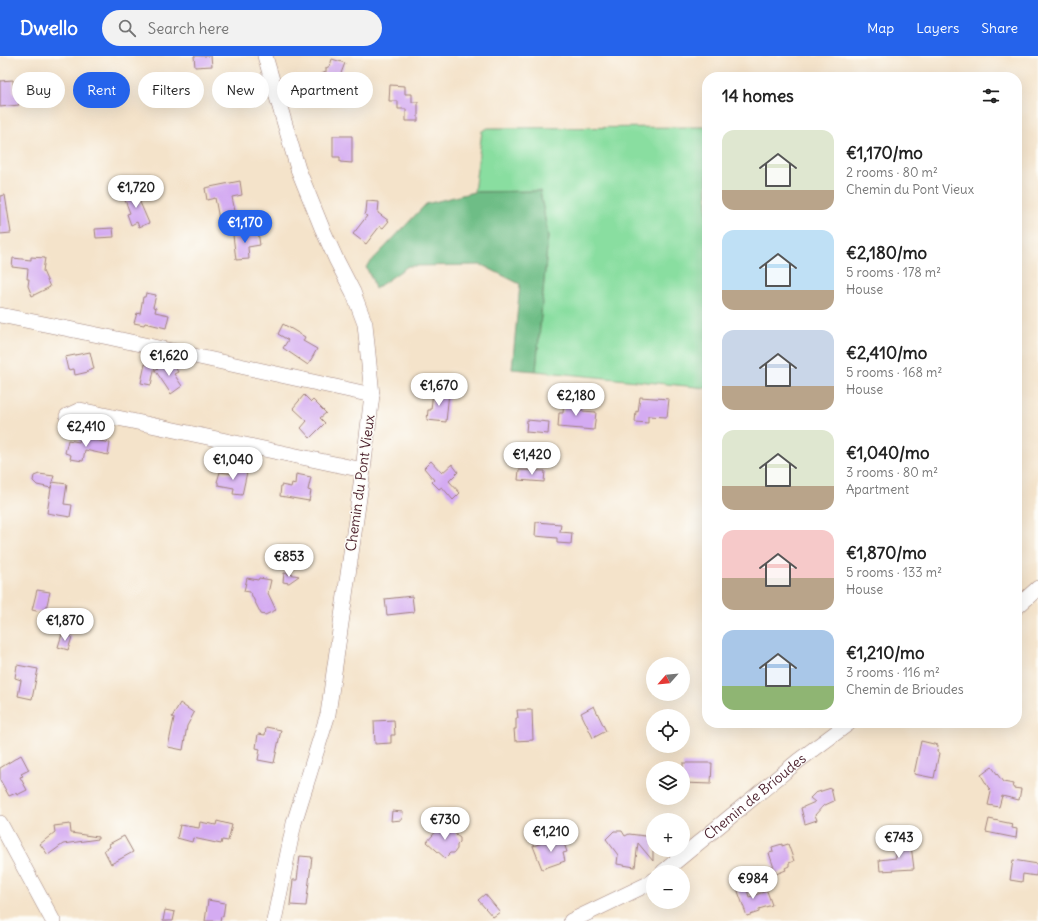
<!DOCTYPE html>
<html lang="en">
<head>
<meta charset="utf-8">
<style>
	body { margin:0; font-family:Delius,sans-serif; background:#f2f2f2; color:#222; height:100vh; display:flex; flex-direction:column; font-size:15px; white-space:nowrap }
	* { box-sizing:border-box; margin:0 }
	p { font-size:13px; color:#767676 }
	.icon { flex:none; width:22px; height:22px; fill:none; stroke:currentColor; stroke-width:2; stroke-linecap:round; stroke-linejoin:round }
	.map { position:relative; flex:1; overflow:hidden }
	.sheet { position:absolute; left:702px; top:16px; width:320px; height:656px; display:flex; flex-direction:column; background:#fff; border-radius:16px; box-shadow:0 4px 16px #0002 }
	.sheet>* { flex:none }
	.top-card { position:absolute; left:12px; top:16px; width:380px; height:36px; display:flex; gap:8px }
	.needle { width:26px; rotate:243deg }
	.controls { position:absolute; left:646px; top:601px; display:grid; gap:8px }
	.controls a { display:grid; place-items:center; width:44px; height:44px; border-radius:50%; background:#fff; box-shadow:0 4px 16px #0002; font-size:20px }
	.price { position:absolute; translate:-50% -34px; padding:0 9px; border-radius:14px; background:#fff; color:#222; font-size:13px; line-height:26px; filter:drop-shadow(0 1px 2px #0008) }
	.price::after { content:''; position:absolute; left:50%; top:24px; width:12px; height:9px; margin-left:-6px; background:inherit; clip-path:polygon(0 0,100% 0,50% 100%) }
	.price.on { background:#2563eb; color:#fff }
	ul { padding:0; list-style:none }
	li { display:flex; align-items:center; gap:12px; height:100px; padding:0 20px }
	li span { display:grid; place-items:center; flex:none; width:112px; height:80px; border-radius:12px; color:#555 }
	li>.icon { margin-inline-start:auto }
	span .icon { width:48px; height:48px; fill:#fffc; stroke-width:1 }
	li b { font-size:17px }
	h2 { display:flex; justify-content:space-between; align-items:center; height:48px; padding:0 20px; font-size:17px }
	.tag { padding:0 14px; border-radius:18px; background:#fff; box-shadow:0 4px 16px #0002; font-size:14px; line-height:36px }
	.tag.on { background:#2563eb; color:#fff }
	header { display:flex; align-items:center; gap:24px; box-sizing:border-box; height:56px; padding:0 20px; background:#2563eb; color:#fff }
	header strong { font-size:19px }
	nav { display:flex; gap:22px; margin-inline-start:auto; font-size:14px }
	.search { width:280px; height:36px; background:#f2f2f2; display:flex; align-items:center; gap:10px; box-sizing:border-box; padding:0 14px; border-radius:22px; color:#767676; font-size:15px }
	.map>svg:first-child { display:block }
	.green { fill:#89dea0; stroke:#6a7e66 }
	.forest { fill:#6ebd86; stroke:#5c6e58 }
	.building { fill:#d4abf2 }
	.lines { fill:none; stroke-linecap:round; stroke-linejoin:round }
	.minor-casing { stroke:#9f817a; stroke-width:16 }
	.minor { stroke:#fff; stroke-width:15 }
	.labels { text-anchor:middle; stroke-width:3; stroke-linejoin:round; paint-order:stroke }
	.street-label { font-size:14px; fill:#4a1f2b; stroke:#fdfcf7 }
</style>
</head>
<body>
<header>
<strong>Dwello</strong>
<div class="search"><svg class="icon" aria-label="search" viewBox="0 0 24 24"><circle cx="10" cy="10" r="6"/><path d="M15 15l6 6"/></svg>Search here</div>
<nav><a>Map</a><a>Layers</a><a>Share</a></nav>
</header>
<div class="map">
<svg width="1038" height="865" viewBox="0 0 1038 865">
	<rect width="100%" height="100%" fill="#fdfcf7"/>
	<filter id="ink" filterUnits="userSpaceOnUse"><feTurbulence type="fractalNoise" baseFrequency=".025" numOctaves="2"/><feDisplacementMap in="SourceGraphic" scale="8" xChannelSelector="R" yChannelSelector="G"/><feConvolveMatrix kernelMatrix="1 2 1 2 8 2 1 2 1" color-interpolation-filters="sRGB"/></filter>
	<filter id="wash" filterUnits="userSpaceOnUse"><feTurbulence type="fractalNoise" baseFrequency=".012" numOctaves="4" result="noise"/><feDisplacementMap in="SourceGraphic" scale="16" xChannelSelector="R" yChannelSelector="G"/><feGaussianBlur stdDeviation="0.9" result="paint"/><feColorMatrix in="noise" values="0 0 0 0 0 0 0 0 0 0 0 0 0 0 0 0 0 1.4 0 .05"/><feComposite in="paint" operator="in"/></filter>
	<g filter="url(#wash)">
		<rect width="100%" height="100%" fill="#f4e3ca"/>
		<!-- green -->
		<polygon class="green" points="707,71 707,332 536,315 548,180 540,135 474,136 482,75 488,72"/>
		<!-- forest -->
		<polygon class="forest" points="540,135 548,180 536,315 512,313 520,228 482,209 408,210 375,233 372,223 366,211 426,148 474,136"/>
		<g id="blocks">
			<!-- building -->
			<g class="building">
				<polygon points="194,0 211,0 212,10 195,11"/>
				<polygon points="332,3 345,7 338,25 318,34 305,36 304,22 314,21 326,16 326,12 330,10"/>
				<polygon points="13,24 14,37 18,37 19,49 0,51 0,25"/>
				<polygon points="390,29 405,30 405,38 412,38 412,46 418,46 418,65 406,65 406,53 398,53 398,45 389,45"/>
				<polygon points="333,80 352,80 352,107 340,106 340,101 333,101"/>
				<polygon points="240,125 242,139 232,141 236,160 219,163 215,142 207,144 205,132"/>
				<polygon points="140,132 144,142 139,144 149,167 139,171 137,166 131,169 127,158 130,157 125,144 132,141 130,136"/>
				<polygon points="5,139 11,177 0,178 0,140"/>
				<polygon points="367,145 379,146 378,157 389,165 383,172 380,170 366,188 353,178 367,160 365,159 366,156"/>
				<polygon points="113,172 114,181 96,182 95,173"/>
				<polygon points="258,176 260,189 248,191 249,203 236,204 233,179"/>
				<polygon points="31,201 45,202 43,215 50,231 32,240 28,230 29,223 27,223 28,213 12,211 13,202 31,204"/>
				<polygon points="146,237 156,239 153,251 156,252 155,256 169,259 166,272 145,267 144,269 134,267 137,257 140,258 143,241 145,241"/>
				<polygon points="283,268 305,281 303,285 317,293 308,309 283,292 288,284 278,278"/>
				<polygon points="90,296 94,313 87,315 88,316 75,319 74,313 68,314 65,301"/>
				<polygon points="171,304 178,316 174,318 182,330 171,338 155,314"/>
				<polygon points="145,308 155,310 151,329 141,327"/>
				<polygon points="433,335 449,336 446,366 427,364 428,354 431,354"/>
				<polygon points="304,339 311,346 313,344 326,357 320,362 325,367 310,382 301,372 307,365 293,352"/>
				<polygon points="640,341 669,343 667,361 648,360 648,367 635,366 636,355 638,356"/>
				<polygon points="564,344 582,345 582,355 596,356 594,374 558,371 559,357 563,357"/>
				<polygon points="527,364 549,366 548,378 526,376"/>
				<polygon points="81,381 110,387 108,399 85,394 83,405 70,403 71,399 65,397 68,384 79,386"/>
				<polygon points="431,405 442,417 452,408 458,416 449,425 460,437 453,444 442,431 439,433 432,426 434,424 424,412"/>
				<polygon points="234,414 247,416 242,439 233,438 234,432 218,429 218,426 217,426 220,416 233,418"/>
				<polygon points="519,414 545,415 544,426 518,424"/>
				<polygon points="39,418 54,420 52,426 67,428 64,448 72,449 70,461 47,457 52,426 51,432 37,429 33,425 34,420"/>
				<polygon points="296,418 311,421 308,434 311,435 309,445 280,440 281,429 291,431 292,427 295,428"/>
				<polygon points="536,466 561,468 560,476 572,477 571,488 557,487 557,482 535,480"/>
				<polygon points="284,517 299,520 289,527 283,526"/>
				<polygon points="247,522 258,524 259,522 271,524 268,537 276,554 265,559 261,558 250,536 244,535"/>
				<polygon points="37,534 50,536 45,557 32,554"/>
				<polygon points="412,540 414,556 387,559 385,543"/>
				<polygon points="62,578 72,581 68,594 58,591"/>
				<polygon points="17,609 38,613 32,643 18,640 21,624 15,622"/>
				<polygon points="180,647 194,657 187,670 183,694 168,691 174,662 172,661"/>
				<polygon points="594,650 606,675 593,682 581,657"/>
				<polygon points="517,654 532,654 533,684 515,685 514,673 516,673 516,662 518,662"/>
				<polygon points="394,664 395,679 391,679 391,687 375,688 374,665"/>
				<polygon points="266,671 281,674 274,707 258,704 260,693 256,692 258,678 265,679"/>
				<polygon points="921,685 938,689 937,696 939,697 934,722 914,718"/>
				<polygon points="21,699 29,714 21,718 23,720 20,721 27,734 17,739 16,737 9,740 0,724 0,712"/>
				<polygon points="683,707 712,707 711,728 683,727"/>
				<polygon points="992,711 1003,726 1014,728 1013,732 1021,733 1019,744 1002,740 999,751 988,749 991,736 981,719"/>
				<polygon points="831,732 834,745 823,750 815,759 817,764 805,768 801,752 815,746 810,742 815,737"/>
				<polygon points="392,755 403,756 402,764 391,765"/>
				<polygon points="989,763 1013,768 1012,772 1017,773 1016,782 986,776"/>
				<polygon points="217,765 232,769 228,785 222,784 221,788 193,782 192,786 177,782 180,769 199,772 200,766 216,769"/>
				<polygon points="443,767 448,772 453,772 456,775 456,779 460,782 460,786 457,789 457,793 454,797 450,797 445,802 427,786"/>
				<polygon points="70,768 71,777 98,781 98,783 63,788 48,799 40,788 55,776 54,770"/>
				<polygon points="614,775 622,775 625,780 629,778 653,781 653,805 638,787 635,811 617,808 618,799 606,783"/>
				<polygon points="124,780 133,796 111,808 104,794 110,791 109,788"/>
				<polygon points="558,782 559,786 563,784 567,796 563,797 565,805 542,813 533,790"/>
				<polygon points="907,785 908,789 911,789 914,813 880,815 879,804 896,802 895,786"/>
				<polygon points="782,788 782,790 788,788 794,805 789,807 789,810 785,812 786,814 776,818 769,797 773,796 772,791"/>
				<polygon points="300,800 312,801 306,850 290,849 293,824 297,824"/>
				<polygon points="1013,804 1038,808 1036,820 1023,818 1022,826 1010,824"/>
				<polygon points="745,826 749,841 767,835 772,849 759,853 759,856 747,860 736,830"/>
				<polygon points="485,838 500,856 493,861 478,844"/>
				<polygon points="208,844 225,847 223,861 221,860 220,865 205,865"/>
				<polygon points="165,854 175,856 173,865 163,865"/>
			</g>
		</g>
	</g>
	<g filter="url(#ink)">
		<use href="#blocks" fill-opacity="0" stroke="#9f817a" stroke-width="1"/>
		<g class="lines">
			<!-- minor casing -->
			<g class="minor-casing">
				<g id="minor">
					<polyline points="265,0 298,113 322,172 336,203 353,236 365,268 372,339 363,414 328,658 294,767 274,865"/>
					<polyline points="0,259 108,281 372,339"/>
					<polyline points="67,360 80,354 363,414"/>
					<polyline points="1017,551 1038,532"/>
					<polyline points="0,767 53,865"/>
					<path id="s1" d="M 663,816 L 798,705 L 849,667"/>
					<polyline points="571,865 648,828 653,824"/>
				</g>
			</g>
			<!-- minor -->
			<use href="#minor" class="minor"/>
		</g>
	</g>
	<g class="labels">
		<!-- street labels -->
		<g class="street-label">
			<text transform="translate(360 427) rotate(-82)" y="5">Chemin du Pont Vieux</text>
			<text dy="5" stroke="none"><textPath href="#s1" startOffset="119">Chemin de Brioudes</textPath></text>
		</g>
	</g>
</svg>
<div class="controls">
<a><svg class="needle" viewBox="-14 -14 28 28"><path d="M0-13l5 13h-10z" fill="#e53935"/><path d="M0 13l5-13h-10z" fill="#767676"/></svg></a>
<a><svg class="icon" aria-label="locate" viewBox="0 0 24 24"><circle cx="12" cy="12" r="6"/><path d="M12 2v4M12 18v4M2 12h4M18 12h4"/></svg></a>
<a><svg class="icon" aria-label="layers" viewBox="0 0 24 24"><path d="M12 4l9 5-9 5-9-5zM3 14l9 5 9-5"/></svg></a>
<a>+</a>
<a>−</a>
</div>
<b class="price" style="left:136px;top:153px">€1,720</b>
<b class="price on" style="left:245px;top:188px">€1,170</b>
<b class="price" style="left:169px;top:321px">€1,620</b>
<b class="price" style="left:439px;top:351px">€1,670</b>
<b class="price" style="left:576px;top:361px">€2,180</b>
<b class="price" style="left:86px;top:392px">€2,410</b>
<b class="price" style="left:532px;top:420px">€1,420</b>
<b class="price" style="left:233px;top:425px">€1,040</b>
<b class="price" style="left:289px;top:522px">€853</b>
<b class="price" style="left:65px;top:586px">€1,870</b>
<b class="price" style="left:445px;top:785px">€730</b>
<b class="price" style="left:551px;top:797px">€1,210</b>
<b class="price" style="left:899px;top:803px">€743</b>
<b class="price" style="left:753px;top:844px">€984</b>
<div class="top-card">
<a class="tag">Buy</a>
<a class="tag on">Rent</a>
<a class="tag">Filters</a>
<a class="tag">New</a>
<a class="tag">Apartment</a>
</div>
<section class="sheet">
<h2>14 homes<svg class="icon" aria-label="filters" viewBox="0 0 24 24"><path d="M4 7h16M4 17h16"/><circle cx="9" cy="7" r="2"/><circle cx="15" cy="17" r="2"/></svg></h2>
<ul>
<li><span style="background:linear-gradient(#dfe7d0 75%,#b9a48a 0)"><svg class="icon" aria-label="home" viewBox="0 0 24 24"><path d="M3 11l9-7 9 7M6 9v11h12V9"/></svg></span><div><b>€1,170/mo</b><p>2 rooms · 80 m²</p><p>Chemin du Pont Vieux</p></div></li>
<li><span style="background:linear-gradient(#bfe0f5 75%,#b9a48a 0)"><svg class="icon" aria-label="home" viewBox="0 0 24 24"><path d="M3 11l9-7 9 7M6 9v11h12V9"/></svg></span><div><b>€2,180/mo</b><p>5 rooms · 178 m²</p><p>House</p></div></li>
<li><span style="background:linear-gradient(#c9d6e8 70%,#b9a48a 0)"><svg class="icon" aria-label="home" viewBox="0 0 24 24"><path d="M3 11l9-7 9 7M6 9v11h12V9"/></svg></span><div><b>€2,410/mo</b><p>5 rooms · 168 m²</p><p>House</p></div></li>
<li><span style="background:linear-gradient(#dfe7d0 70%,#b9a48a 0)"><svg class="icon" aria-label="home" viewBox="0 0 24 24"><path d="M3 11l9-7 9 7M6 9v11h12V9"/></svg></span><div><b>€1,040/mo</b><p>3 rooms · 80 m²</p><p>Apartment</p></div></li>
<li><span style="background:linear-gradient(#f6c9c9 60%,#b9a48a 0)"><svg class="icon" aria-label="home" viewBox="0 0 24 24"><path d="M3 11l9-7 9 7M6 9v11h12V9"/></svg></span><div><b>€1,870/mo</b><p>5 rooms · 133 m²</p><p>House</p></div></li>
<li><span style="background:linear-gradient(#a9c7e8 70%,#8fb573 0)"><svg class="icon" aria-label="home" viewBox="0 0 24 24"><path d="M3 11l9-7 9 7M6 9v11h12V9"/></svg></span><div><b>€1,210/mo</b><p>3 rooms · 116 m²</p><p>Chemin de Brioudes</p></div></li>
</ul>
</section>
</div>
</body>
</html>
